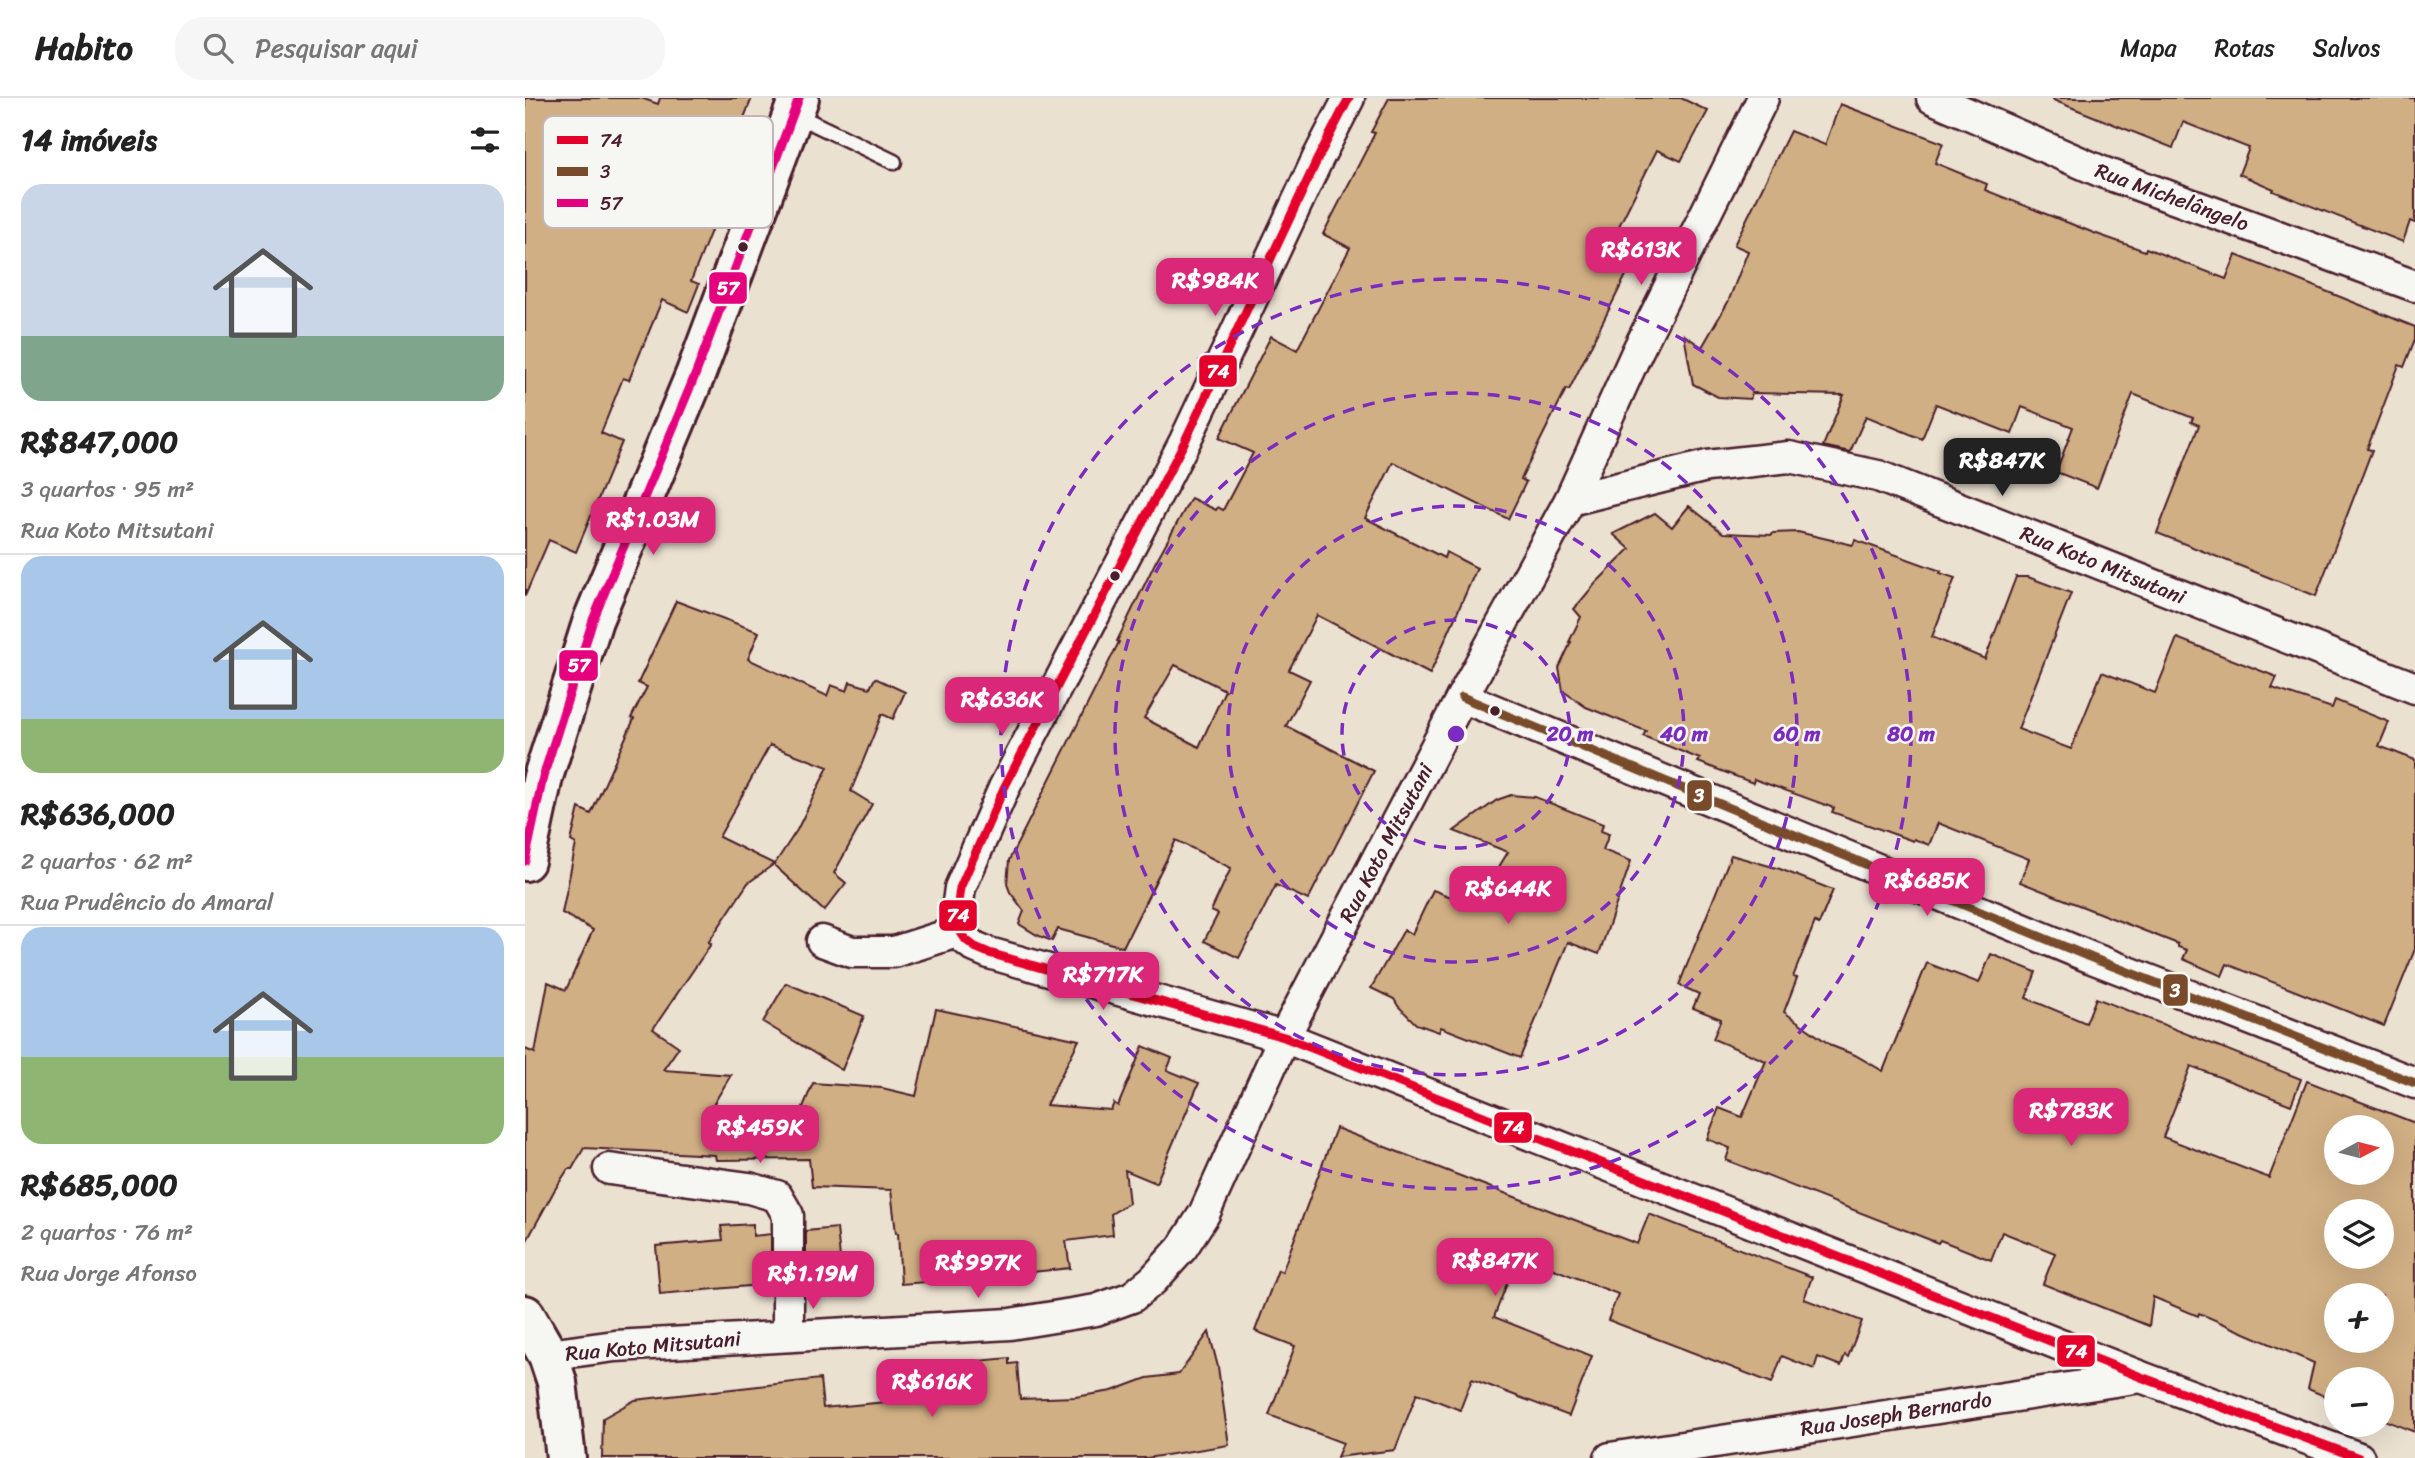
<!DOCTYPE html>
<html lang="pt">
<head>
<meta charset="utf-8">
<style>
	body { margin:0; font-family:Sriracha,sans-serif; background:#f6f6f6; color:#222; height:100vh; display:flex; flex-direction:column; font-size:26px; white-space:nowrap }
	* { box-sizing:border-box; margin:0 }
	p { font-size:23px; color:#767676 }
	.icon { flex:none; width:38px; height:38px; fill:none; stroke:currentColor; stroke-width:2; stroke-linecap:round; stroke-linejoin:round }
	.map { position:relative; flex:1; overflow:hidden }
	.sheet { display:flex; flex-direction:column; background:#fff; width:525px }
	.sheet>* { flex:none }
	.needle { width:46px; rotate:83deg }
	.fabs { position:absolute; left:1799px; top:1017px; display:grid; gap:14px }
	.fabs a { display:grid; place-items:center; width:70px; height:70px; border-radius:50%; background:#fff; box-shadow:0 7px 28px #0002; font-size:35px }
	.price { position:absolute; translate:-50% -60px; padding:0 16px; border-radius:14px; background:#db2777; color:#fff; font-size:23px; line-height:46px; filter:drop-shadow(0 2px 4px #0008) }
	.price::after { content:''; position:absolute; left:50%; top:42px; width:21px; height:16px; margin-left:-10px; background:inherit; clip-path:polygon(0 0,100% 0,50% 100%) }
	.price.on { background:#222; color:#fff }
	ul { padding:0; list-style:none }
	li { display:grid; align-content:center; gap:14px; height:371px; padding:0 21px }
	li+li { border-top:2px solid #e0e0e0 }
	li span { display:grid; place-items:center; height:217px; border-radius:21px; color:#555 }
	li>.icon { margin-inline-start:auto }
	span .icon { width:126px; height:126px; fill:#fffc; stroke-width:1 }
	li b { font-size:30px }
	h2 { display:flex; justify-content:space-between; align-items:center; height:84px; padding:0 21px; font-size:30px }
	header { display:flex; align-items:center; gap:42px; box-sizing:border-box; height:98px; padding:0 35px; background:#fff; border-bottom:2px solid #e0e0e0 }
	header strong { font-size:33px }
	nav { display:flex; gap:38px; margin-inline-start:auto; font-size:24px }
	.search { width:490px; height:63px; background:#f6f6f6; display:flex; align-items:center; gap:18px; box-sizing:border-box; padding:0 24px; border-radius:28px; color:#767676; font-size:26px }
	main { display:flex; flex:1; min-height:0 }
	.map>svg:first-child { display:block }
	.building { fill:#d1af84; stroke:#4a1f2b; stroke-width:2; fill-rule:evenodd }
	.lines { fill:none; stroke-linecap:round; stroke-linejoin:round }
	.lane-casing { stroke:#4a1f2b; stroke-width:19 }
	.street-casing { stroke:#4a1f2b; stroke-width:35 }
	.secondary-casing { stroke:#4a1f2b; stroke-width:44 }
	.lane { stroke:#f6f6f2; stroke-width:14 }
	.street { stroke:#f6f6f2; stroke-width:30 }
	.secondary { stroke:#f6f6f2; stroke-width:38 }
	.bus-1-casing { stroke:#f6f6f2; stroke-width:14 }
	.bus-2-casing { stroke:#f6f6f2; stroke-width:14 }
	.bus-3-casing { stroke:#f6f6f2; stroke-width:14 }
	.bus-1 { stroke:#e4002b; stroke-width:9 }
	.bus-2 { stroke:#7a4b2a; stroke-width:9 }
	.bus-3 { stroke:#e5007d; stroke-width:9 }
	.ring { fill:none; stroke:#7b2cbf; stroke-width:3.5; stroke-dasharray:12 9 }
	.bus-dot { fill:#4a1f2b; stroke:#f6f6f2; stroke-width:2.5 }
	.labels { text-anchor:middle; stroke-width:5; stroke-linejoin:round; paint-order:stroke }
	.street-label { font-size:21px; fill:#4a1f2b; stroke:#f6f6f2 }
	.key { fill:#f6f6f2; stroke:#c2b6b6; stroke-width:2 }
	.key-label { font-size:19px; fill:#4a1f2b }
	.centre { fill:#7b2cbf; stroke:#f6f6f2; stroke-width:3.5 }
	.ring-label { font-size:21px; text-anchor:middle; font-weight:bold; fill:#7b2cbf; stroke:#f6f6f2; stroke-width:5; stroke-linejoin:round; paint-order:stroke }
	.line-badge { stroke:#f6f6f2; stroke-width:2.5 }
	.badge-label { font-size:19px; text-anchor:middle; font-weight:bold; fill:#fff }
</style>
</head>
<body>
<header>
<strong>Habito</strong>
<div class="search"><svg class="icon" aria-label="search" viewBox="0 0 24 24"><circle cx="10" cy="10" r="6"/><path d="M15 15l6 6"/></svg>Pesquisar aqui</div>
<nav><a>Mapa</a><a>Rotas</a><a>Salvos</a></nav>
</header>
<main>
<section class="sheet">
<h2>14 imóveis<svg class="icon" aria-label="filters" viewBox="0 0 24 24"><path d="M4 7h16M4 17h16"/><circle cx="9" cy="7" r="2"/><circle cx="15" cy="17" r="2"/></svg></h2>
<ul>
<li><span style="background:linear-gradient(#c9d6e8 70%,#7fa58c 0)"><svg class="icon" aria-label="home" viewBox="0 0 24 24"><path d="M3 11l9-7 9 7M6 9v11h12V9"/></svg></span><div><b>R$847,000</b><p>3 quartos · 95 m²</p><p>Rua Koto Mitsutani</p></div></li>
<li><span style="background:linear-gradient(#a9c7e8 75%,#8fb573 0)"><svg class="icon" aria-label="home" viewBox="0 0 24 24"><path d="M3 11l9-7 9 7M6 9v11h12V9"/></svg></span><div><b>R$636,000</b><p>2 quartos · 62 m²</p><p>Rua Prudêncio do Amaral</p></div></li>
<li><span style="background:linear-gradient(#a9c7e8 60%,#8fb573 0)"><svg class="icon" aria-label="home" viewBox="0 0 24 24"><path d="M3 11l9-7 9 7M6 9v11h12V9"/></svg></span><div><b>R$685,000</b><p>2 quartos · 76 m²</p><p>Rua Jorge Afonso</p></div></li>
</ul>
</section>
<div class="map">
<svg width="1890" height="1360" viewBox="0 0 1890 1360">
	<rect width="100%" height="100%" fill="#ebe1d1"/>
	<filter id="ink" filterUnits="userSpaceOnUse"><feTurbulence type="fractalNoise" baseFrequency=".0143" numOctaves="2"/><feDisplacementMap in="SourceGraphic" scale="14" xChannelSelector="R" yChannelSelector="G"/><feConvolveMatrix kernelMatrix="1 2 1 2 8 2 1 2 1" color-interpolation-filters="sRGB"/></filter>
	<g filter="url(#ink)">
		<!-- building -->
		<g class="building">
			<polygon points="0,0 116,0 133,6 135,0 227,0 195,79 206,82 166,183 174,186 163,214 137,202 104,282 98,280 76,335 97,344 51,454 24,442 0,498"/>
			<path d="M 864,0 L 1156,0 L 1183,13 L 1156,63 L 1132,52 L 1094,128 L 1119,141 L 1044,292 L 1041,291 L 996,381 L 1001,384 L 983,421 L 868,364 L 840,420 L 919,460 L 921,454 L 952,470 L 905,576 L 792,517 L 764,572 L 785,582 L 761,628 L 849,673 L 783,802 L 751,787 L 714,860 L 679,843 L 693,816 L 686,813 L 706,770 L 651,742 L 598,849 L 533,831 L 527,843 L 512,837 L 494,826 L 499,813 L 485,794 L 482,786 L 484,762 L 594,544 L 592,543 L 630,465 L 666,400 L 691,412 L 693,409 L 698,412 L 728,355 L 694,340 L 746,238 L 772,252 L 825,150 L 798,136 L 850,35 L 846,34 ZM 650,567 L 700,592 L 674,649 L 619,620 Z"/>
			<polygon points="1528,0 1890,0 1890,125 1885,123 1878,144 1748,93 1749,91 1714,76 1724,50 1658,24 1648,50 1528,2"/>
			<polygon points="1315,6 1418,45 1410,65 1462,86 1460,92 1569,135 1620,153 1621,150 1701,181 1711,157 1890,229 1890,241 1879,269 1874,267 1842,351 1847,352 1791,498 1632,435 1674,327 1666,324 1668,320 1608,296 1572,390 1531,374 1548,329 1497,309 1487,336 1411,306 1397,341 1341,318 1325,354 1298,348 1319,297 1227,295 1225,301 1193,299 1168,286 1159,237 1177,249 1203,204 1223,153 1209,147 1265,33 1300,47"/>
			<polygon points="1164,408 1198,435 1247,437 1248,435 1273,434 1328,447 1330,442 1416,473 1415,475 1430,480 1407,539 1460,561 1491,479 1503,479 1546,495 1493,631 1546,651 1577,574 1630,595 1652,540 1752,579 1747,590 1807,610 1810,602 1864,624 1854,648 1890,662 1890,851 1859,928 1702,866 1697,878 1658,861 1662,852 1653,849 1653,846 1495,784 1504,761 1413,725 1404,747 1389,741 1388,743 1307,714 1309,710 1229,681 1228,685 1173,664 1175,661 1118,638 1121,633 1061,609 1038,593 1034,570 1046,544 1044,544 1056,519 1049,511 1070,486 1105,451 1088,436 1130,415 1147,429"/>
			<polygon points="151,503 234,534 223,561 302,598 306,587 322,593 325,584 345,590 350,580 380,594 368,621 357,616 326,693 347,706 309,775 321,785 299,813 249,767 272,732 303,669 245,647 194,739 249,766 223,785 183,845 186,846 128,931 154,949 138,972 206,977 185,1012 274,1019 288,985 357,990 391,998 411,911 554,942 521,1007 586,1012 589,1005 593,1008 618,948 647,960 642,972 674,985 631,1085 600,1072 604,1105 586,1116 588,1137 541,1143 545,1170 498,1175 495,1150 422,1155 426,1182 376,1186 373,1135 371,1135 366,1092 287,1089 284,1061 191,1062 190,1057 59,1050 47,1071 43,1071 29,1093 0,1146 0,951 10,955 23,884 41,892 68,832 37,815 51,746 46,743 54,710 66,716 109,621 106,620 122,589 113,585"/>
			<polygon points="986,697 1010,699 1078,726 1076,733 1084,736 1078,752 1106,763 1074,856 1043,844 995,960 916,929 914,934 891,926 873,908 869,901 846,890 879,832 887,836 908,792 950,808 983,754 929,733 972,702"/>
			<path d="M 1206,757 L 1255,771 L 1308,792 L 1294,826 L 1290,824 L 1268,879 L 1272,880 L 1259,914 L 1307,948 L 1330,957 L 1358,973 L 1402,865 L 1454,885 L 1466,856 L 1511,874 L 1501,900 L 1561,925 L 1571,900 L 1776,981 L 1766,1007 L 1666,968 L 1638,1039 L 1744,1080 L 1782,983 L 1890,1025 L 1890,1334 L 1857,1321 L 1857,1281 L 1811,1281 L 1811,1303 L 1783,1291 L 1789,1265 L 1674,1215 L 1673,1218 L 1628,1199 L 1624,1228 L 1518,1186 L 1530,1155 L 1477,1134 L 1466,1162 L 1415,1142 L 1413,1145 L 1201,1062 L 1205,1050 L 1182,1041 L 1194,1010 L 1217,1019 L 1241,963 L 1188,941 L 1196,921 L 1168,910 L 1174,896 L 1154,887 ZM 1811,1029 L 1857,1029 L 1857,1074 L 1811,1074 ZM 1811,1113 L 1857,1113 L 1857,1158 L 1811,1158 ZM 1811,1197 L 1857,1197 L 1857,1242 L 1811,1242 Z"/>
			<polygon points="261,885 339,918 317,972 238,924"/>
			<polygon points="811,1030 1112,1146 1124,1116 1287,1179 1279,1201 1337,1223 1323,1259 1320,1257 1316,1268 1293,1259 1289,1271 1257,1258 1247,1285 1083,1222 1093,1196 993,1157 969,1219 1067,1258 1044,1318 947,1281 935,1312 892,1295 870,1352 812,1359 818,1345 744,1317 770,1248 730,1233 753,1172 757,1174"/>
			<polygon points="228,1126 228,1138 246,1136 246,1186 135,1196 131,1148 198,1142 196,1128"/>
			<polygon points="312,1130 317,1180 281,1183 281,1133"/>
			<polygon points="684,1234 693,1269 704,1347 622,1360 77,1360 78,1320 110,1302 295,1281 298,1310 361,1304 358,1277 411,1272 410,1267 484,1260 484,1266 492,1265 495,1301 550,1299 587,1293 622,1280 654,1276"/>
		</g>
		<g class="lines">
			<!-- lane casing -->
			<g class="lane-casing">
				<polyline id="lane" points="269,16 369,64"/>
			</g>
			<!-- street casing -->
			<g class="street-casing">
				<g id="street">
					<polyline points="824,0 793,60 660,343 479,690 435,790 432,812 435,833 441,842 450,849 464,855 759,939 1616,1279 1834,1360"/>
					<polyline points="1407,0 1577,74 1890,188"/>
					<polyline points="1045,402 1182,368 1264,359 1353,378 1890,590"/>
					<polyline points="937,599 1567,860 1890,985"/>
					<polyline points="297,843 327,854 369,854 435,833"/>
					<polyline points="84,1071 224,1090 252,1098 263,1117 263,1238"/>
					<polyline points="23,1257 90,1248 485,1226 571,1212 607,1199 628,1182 657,1150 679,1116 759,939 937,599 1045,402 1112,254 1238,0"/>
					<polyline points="1085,1360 1616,1279"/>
				</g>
			</g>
			<!-- secondary casing -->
			<g class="secondary-casing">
				<g id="secondary">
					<polyline points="0,763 18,679 68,522 171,275 274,0"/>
					<polyline points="0,1217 23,1257 32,1284 41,1360"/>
				</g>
			</g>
			<!-- lane -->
			<use href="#lane" class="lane"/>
			<!-- street -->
			<use href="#street" class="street"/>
			<!-- secondary -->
			<use href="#secondary" class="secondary"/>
			<!-- bus-1 casing -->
			<g class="bus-1-casing">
				<polyline id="bus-1" points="824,0 793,60 660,343 479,690 435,790 432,812 435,833 441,842 450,849 464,855 759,939 1616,1279 1834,1360"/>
			</g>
			<!-- bus-2 casing -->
			<g class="bus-2-casing">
				<polyline id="bus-2" points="937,599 1567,860 1890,985"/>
			</g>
			<!-- bus-3 casing -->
			<g class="bus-3-casing">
				<polyline id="bus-3" points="0,763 18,679 68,522 171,275 274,0"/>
			</g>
			<!-- bus-1 -->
			<use href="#bus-1" class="bus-1"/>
			<!-- bus-2 -->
			<use href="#bus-2" class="bus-2"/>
			<!-- bus-3 -->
			<use href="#bus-3" class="bus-3"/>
		</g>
	</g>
	<!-- distance rings -->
	<g class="ring">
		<circle cx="931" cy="636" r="114"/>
		<circle cx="931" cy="636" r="228"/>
		<circle cx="931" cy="636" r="341"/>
		<circle cx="931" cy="636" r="455"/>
	</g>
	<!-- markers -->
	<g class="bus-dot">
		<circle cx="218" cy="149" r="6"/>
		<circle cx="590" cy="478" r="6"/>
		<circle cx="970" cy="613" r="6"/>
	</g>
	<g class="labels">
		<!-- street labels -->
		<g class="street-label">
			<text transform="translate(1647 99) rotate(20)" y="7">Rua Michelângelo</text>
			<text transform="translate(1578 467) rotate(22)" y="7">Rua Koto Mitsutani</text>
			<text transform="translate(861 745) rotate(-62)" y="7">Rua Koto Mitsutani</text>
			<text transform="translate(128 1248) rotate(-5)" y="7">Rua Koto Mitsutani</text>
			<text transform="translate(1371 1316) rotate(-9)" y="7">Rua Joseph Bernardo</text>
		</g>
	</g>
	<!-- legend -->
	<rect x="18" y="18" width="230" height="112" rx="10" class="key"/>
	<rect x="32" y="38" width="31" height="8" fill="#e4002b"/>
	<rect x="32" y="69" width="31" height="9" fill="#7a4b2a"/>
	<rect x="32" y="101" width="31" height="8" fill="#e5007d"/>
	<g class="key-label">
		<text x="75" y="49">74</text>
		<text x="75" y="80">3</text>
		<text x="75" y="112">57</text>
	</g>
	<circle cx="931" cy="636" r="10" class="centre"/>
	<g class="ring-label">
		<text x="1045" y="643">20 m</text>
		<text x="1159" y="643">40 m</text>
		<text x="1272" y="643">60 m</text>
		<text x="1386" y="643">80 m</text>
	</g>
	<g class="line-badge">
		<rect x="183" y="173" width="40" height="34" rx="7" fill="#e5007d"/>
		<rect x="673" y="256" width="40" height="34" rx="7" fill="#e4002b"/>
		<rect x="33" y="551" width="41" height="33" rx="7" fill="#e5007d"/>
		<rect x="1161" y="681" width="27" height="33" rx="7" fill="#7a4b2a"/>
		<rect x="413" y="801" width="40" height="33" rx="7" fill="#e4002b"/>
		<rect x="1637" y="875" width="27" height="34" rx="7" fill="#7a4b2a"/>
		<rect x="968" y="1013" width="40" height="33" rx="7" fill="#e4002b"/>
		<rect x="1531" y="1236" width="40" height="34" rx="7" fill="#e4002b"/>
	</g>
	<g class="badge-label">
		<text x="203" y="197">57</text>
		<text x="693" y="280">74</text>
		<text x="54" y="574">57</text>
		<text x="1174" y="704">3</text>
		<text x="433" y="824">74</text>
		<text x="1650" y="899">3</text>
		<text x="988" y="1036">74</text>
		<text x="1551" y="1260">74</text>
	</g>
</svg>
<div class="fabs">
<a><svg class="needle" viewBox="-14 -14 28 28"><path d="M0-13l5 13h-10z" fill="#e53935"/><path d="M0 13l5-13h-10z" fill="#767676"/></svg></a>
<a><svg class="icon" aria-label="layers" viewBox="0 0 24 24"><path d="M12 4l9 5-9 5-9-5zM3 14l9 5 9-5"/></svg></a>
<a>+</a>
<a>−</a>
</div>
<b class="price" style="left:1116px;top:189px">R$613K</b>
<b class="price" style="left:690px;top:220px">R$984K</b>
<b class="price on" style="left:1477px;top:400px">R$847K</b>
<b class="price" style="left:128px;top:459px">R$1.03M</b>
<b class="price" style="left:477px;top:639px">R$636K</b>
<b class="price" style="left:1402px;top:820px">R$685K</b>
<b class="price" style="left:983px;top:828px">R$644K</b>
<b class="price" style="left:578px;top:914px">R$717K</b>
<b class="price" style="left:1546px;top:1050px">R$783K</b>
<b class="price" style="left:235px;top:1067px">R$459K</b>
<b class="price" style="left:970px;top:1200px">R$847K</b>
<b class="price" style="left:453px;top:1202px">R$997K</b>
<b class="price" style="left:288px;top:1213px">R$1.19M</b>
<b class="price" style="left:407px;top:1321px">R$616K</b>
</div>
</main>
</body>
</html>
